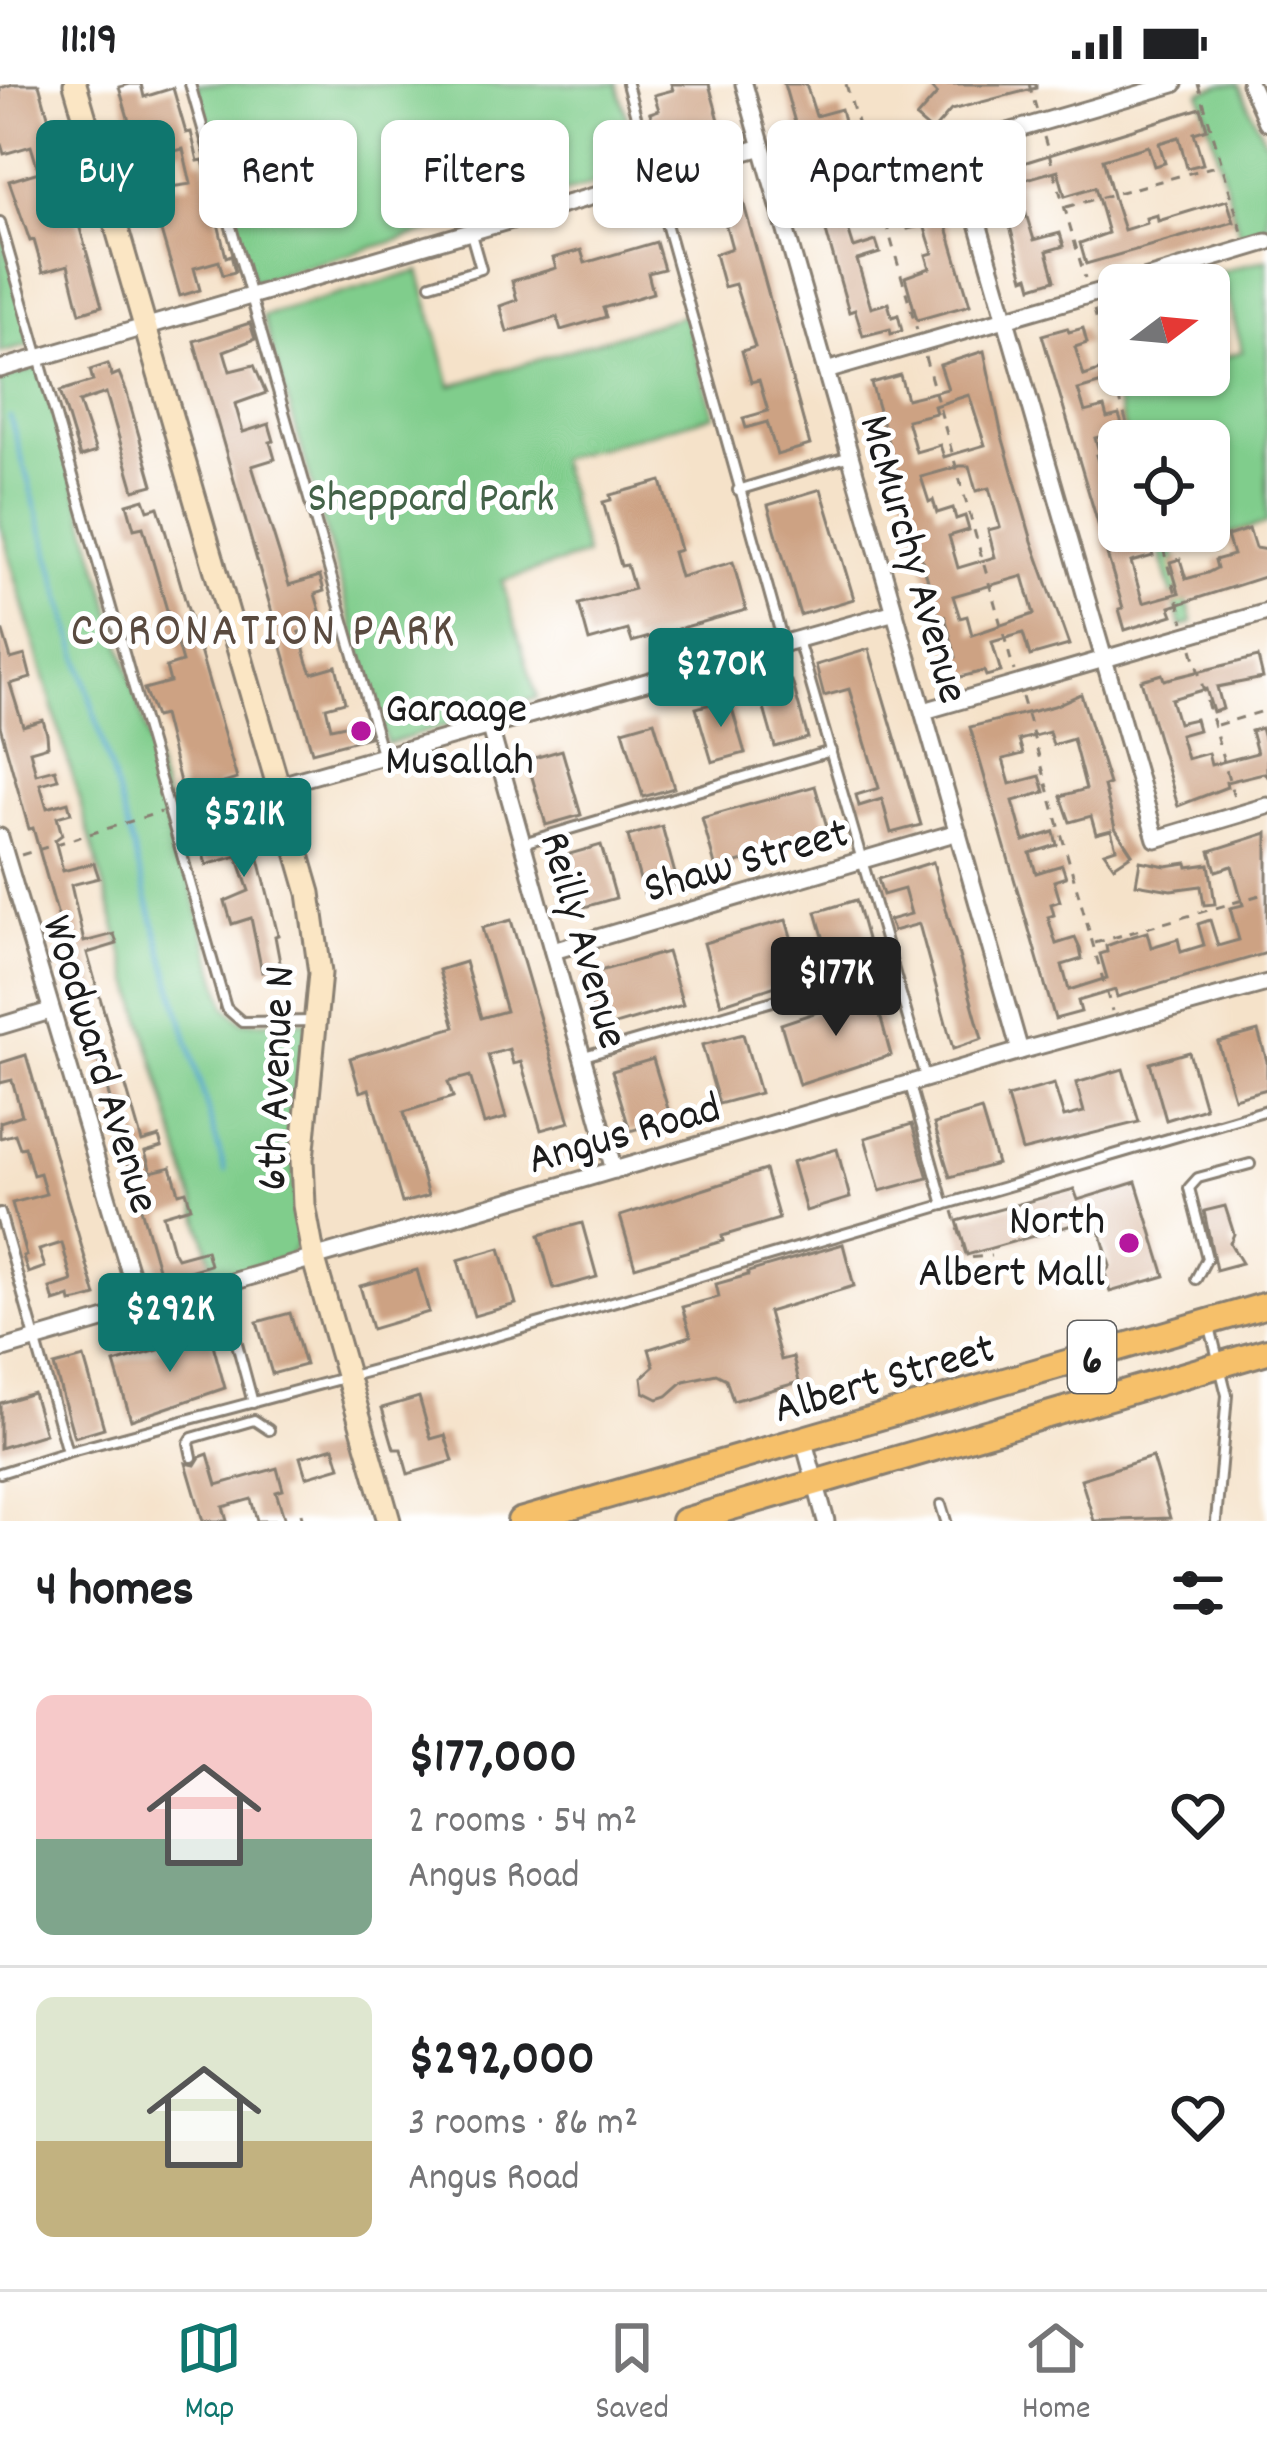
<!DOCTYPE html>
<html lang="en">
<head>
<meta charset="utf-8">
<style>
	body { margin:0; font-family:Dekko,sans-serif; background:#f2f2f2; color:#202124; height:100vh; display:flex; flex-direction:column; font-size:45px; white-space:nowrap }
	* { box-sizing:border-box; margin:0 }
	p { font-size:39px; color:#757577 }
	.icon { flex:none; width:66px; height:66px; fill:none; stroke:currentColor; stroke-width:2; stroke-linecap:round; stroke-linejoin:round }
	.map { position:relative; height:1437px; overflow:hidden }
	.details { display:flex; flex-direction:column; background:#fff; flex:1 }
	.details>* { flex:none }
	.banner { position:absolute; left:36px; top:36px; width:1197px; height:108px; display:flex; gap:24px }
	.needle { width:78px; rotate:74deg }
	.tools { position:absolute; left:1098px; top:180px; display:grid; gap:24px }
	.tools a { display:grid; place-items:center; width:132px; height:132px; border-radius:18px; background:#fff; box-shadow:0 3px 9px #0004; font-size:60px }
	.price { position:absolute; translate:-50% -102px; padding:0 27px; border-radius:12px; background:#0f766e; color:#fff; font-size:39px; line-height:78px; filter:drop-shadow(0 3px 6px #0008) }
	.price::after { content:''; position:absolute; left:50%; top:72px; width:36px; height:27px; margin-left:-18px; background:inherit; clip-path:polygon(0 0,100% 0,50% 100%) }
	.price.on { background:#222; color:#fff }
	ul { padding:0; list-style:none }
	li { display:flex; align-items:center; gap:36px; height:300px; padding:0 36px }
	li+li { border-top:3px solid #e0e0e0 }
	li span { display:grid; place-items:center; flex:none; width:336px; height:240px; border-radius:18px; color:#555 }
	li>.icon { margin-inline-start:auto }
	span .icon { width:144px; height:144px; fill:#fffc; stroke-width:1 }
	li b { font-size:51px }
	h2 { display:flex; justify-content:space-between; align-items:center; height:144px; padding:0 36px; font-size:51px }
	.pill { padding:0 42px; border-radius:18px; background:#fff; box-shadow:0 3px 9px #0004; font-size:42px; line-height:108px }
	.pill.on { background:#0f766e; color:#fff }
	.status { display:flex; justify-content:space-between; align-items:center; height:84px; padding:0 60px; background:#fff; direction:ltr }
	.status svg { height:33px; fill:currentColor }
	.tabs { display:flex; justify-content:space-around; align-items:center; height:168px; border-top:3px solid #e0e0e0; background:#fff; font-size:33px; color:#757577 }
	.tabs a { display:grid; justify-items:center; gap:6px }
	.tabs .on { color:#0f766e }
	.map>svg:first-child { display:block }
	.green { fill:#80cd8c; stroke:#4e7454; stroke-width:3 }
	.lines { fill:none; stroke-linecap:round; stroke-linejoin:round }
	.stream { stroke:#4da4ca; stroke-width:4.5 }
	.building { fill:#cda283; fill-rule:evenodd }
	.lane-casing { stroke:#887f72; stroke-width:14 }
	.street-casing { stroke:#887f72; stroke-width:21 }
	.secondary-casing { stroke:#887f72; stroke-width:27 }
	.primary-casing { stroke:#887f72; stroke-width:30 }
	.path { stroke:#887f72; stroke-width:3; stroke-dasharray:9 9; stroke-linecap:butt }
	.lane { stroke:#fff; stroke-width:8 }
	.street { stroke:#fff; stroke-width:15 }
	.secondary { stroke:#fbe6c4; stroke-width:21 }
	.primary { stroke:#f6c06b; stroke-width:24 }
	.poi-dot { fill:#b5179e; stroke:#fff; stroke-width:4.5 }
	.labels { text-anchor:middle; stroke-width:10; stroke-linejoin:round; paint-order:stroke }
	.shield { fill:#fff; stroke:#606060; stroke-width:3 }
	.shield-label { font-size:42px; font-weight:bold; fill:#1c1c1c }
	.park-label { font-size:45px; fill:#446349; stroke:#fff }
	.street-label { font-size:45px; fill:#1c1c1c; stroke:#fff }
	.poi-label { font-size:45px; fill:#1c1c1c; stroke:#fff; text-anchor:start }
	.neighbourhood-label { font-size:48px; letter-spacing:3px; fill:#5a4b40; stroke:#fff }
</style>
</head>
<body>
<div class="status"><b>11:19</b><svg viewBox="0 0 49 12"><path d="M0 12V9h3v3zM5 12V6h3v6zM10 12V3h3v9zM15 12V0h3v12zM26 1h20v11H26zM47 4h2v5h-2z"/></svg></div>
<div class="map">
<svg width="1267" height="1437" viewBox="0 0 1267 1437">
	<rect width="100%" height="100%" fill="#fff"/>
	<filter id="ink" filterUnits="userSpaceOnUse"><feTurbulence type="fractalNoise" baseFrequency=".00833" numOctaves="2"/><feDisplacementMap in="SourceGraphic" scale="24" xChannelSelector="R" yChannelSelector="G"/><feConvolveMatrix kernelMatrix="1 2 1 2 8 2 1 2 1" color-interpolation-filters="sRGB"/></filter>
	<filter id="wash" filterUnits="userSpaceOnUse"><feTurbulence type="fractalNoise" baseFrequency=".004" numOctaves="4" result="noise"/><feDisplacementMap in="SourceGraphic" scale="48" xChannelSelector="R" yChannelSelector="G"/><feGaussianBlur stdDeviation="2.7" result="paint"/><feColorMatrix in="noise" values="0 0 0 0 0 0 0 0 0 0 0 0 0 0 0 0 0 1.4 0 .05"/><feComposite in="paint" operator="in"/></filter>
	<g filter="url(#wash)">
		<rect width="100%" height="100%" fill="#f5e2c9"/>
		<!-- green -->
		<g class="green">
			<polygon points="196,0 617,0 642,86 253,198"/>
			<polygon points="1224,0 1239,1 1267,61 1267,148 1241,156 1200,8"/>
			<polygon points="0,138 34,260 0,269"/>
			<polygon points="1267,175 1267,439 1173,466 1193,539 1181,543 1154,447 1209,447 1209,357 1128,357 1091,226 1098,223 1124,304 1168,291 1209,291 1209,278 1243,267 1220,188"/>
			<polygon points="419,187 451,302 685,231 714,331 558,375 586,471 502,497 537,614 387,660 263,232"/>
			<path d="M 41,283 L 226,923 L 242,938 L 310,937 C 294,1012 289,1081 300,1157 L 288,1174 L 216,1194 L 0,439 L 0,295 Z"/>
		</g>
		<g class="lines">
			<!-- stream -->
			<polyline class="stream" points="10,333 225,1087"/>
		</g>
		<g id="blocks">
			<!-- building -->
			<g class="building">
				<polygon points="13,0 39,0 102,222 80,229 68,181 43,188 34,156 30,157 9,97 39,88 31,62 4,70 0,57 0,4"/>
				<path d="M 130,0 L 141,0 L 144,13 L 173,4 L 186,49 L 191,48 L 198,77 L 203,76 L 226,173 L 231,171 L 235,188 L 223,191 L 219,177 L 194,184 L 200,206 L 180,212 L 119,3 ZM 183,65 L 191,100 L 170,103 L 161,70 Z"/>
				<polygon points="671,0 709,0 723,51 681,61 675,38 655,43 650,29 659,26 654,11 673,6"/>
				<polygon points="784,0 806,0 816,32 841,25 847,50 826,56 842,121 865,115 866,119 908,105 900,85 901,66 908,66 909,55 927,56 925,88 939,135 944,133 970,221 917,236 905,193 930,184 926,171 933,169 924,141 908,145 903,129 888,132 848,145 854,164 876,157 880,169 857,176 863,196 871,224 888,219 892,233 898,231 902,247 891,250 890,245 863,252 855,226 849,228"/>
				<polygon points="928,0 1036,0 1036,4 951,26 932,48 916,34 937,10"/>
				<polygon points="1201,24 1207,45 1194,49 1203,80 1187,84 1179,53 1159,59 1165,79 1154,82 1148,62 1103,75 1115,119 1124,146 1147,139 1146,134 1157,131 1158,137 1227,116 1234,138 1086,180 1080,159 1108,149 1095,103 1065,112 1058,86 1016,98 1034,156 1060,149 1064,162 1047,167 1055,196 1032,203 1029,192 1024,194 992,76 1017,69 1020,80"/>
				<polygon points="738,99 810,361 777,371 767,338 746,344 743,334 768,327 759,296 751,298 742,267 755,263 735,200 724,203 715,170 732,164 720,120 702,125 698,110"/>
				<polygon points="656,158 664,185 648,189 653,209 603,224 606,233 561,246 557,233 507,248 500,222 517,216 512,197 556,184 553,174 581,166 585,179"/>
				<polygon points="250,239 255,255 224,267 230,287 254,281 266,309 235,320 243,348 269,340 274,357 270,358 275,375 252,382 289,501 320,492 324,507 315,510 324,540 299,548 308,579 312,589 336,582 345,618 326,623 331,644 364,637 369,653 312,668 194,257"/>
				<polygon points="1067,244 1069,248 1083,244 1087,259 1075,263 1084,292 1105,285 1109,297 1078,306 1085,328 1104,323 1107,334 1119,331 1124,346 1095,354 1100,370 1096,371 1105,399 1119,395 1119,410 1111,412 1126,464 1149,458 1153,472 1131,478 1143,519 1179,509 1170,478 1180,475 1186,495 1207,489 1217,484 1215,476 1233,471 1227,452 1249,445 1255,464 1267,466 1267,492 1170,523 1173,531 1125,546 1119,525 1123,524 1042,251"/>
				<path d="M 984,267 L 1002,352 L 1032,457 L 1069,561 L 1030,572 L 1023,549 L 992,558 L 1001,588 L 986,592 L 984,587 L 956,594 L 950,575 L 956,573 L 945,533 L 939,535 L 871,299 L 900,291 L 907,315 L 948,305 L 940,281 ZM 969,311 L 985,361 L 944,373 L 940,361 L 916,368 L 907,336 L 936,329 L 934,322 ZM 960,382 L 969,382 L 976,407 L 989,404 L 1000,443 L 988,446 L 995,473 L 958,484 L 949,452 L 969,446 L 965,432 L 956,435 L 953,424 L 937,429 L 933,416 L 929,418 L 921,393 ZM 1023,492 L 1034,530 L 972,551 L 967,532 L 960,534 L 953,512 Z"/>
				<polygon points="108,280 112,292 119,289 126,306 153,401 134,406 106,309 79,318 96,368 80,373 60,307 93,297 90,286"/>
				<polygon points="661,397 680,466 673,468 680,493 733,478 746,526 632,558 628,546 589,557 579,520 634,505 627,481 621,482 603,418 611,416 610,411"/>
				<polygon points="821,405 854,515 800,531 768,421"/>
				<polygon points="144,415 148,426 158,423 163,439 237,695 217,701 220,710 189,718 185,718 163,631 155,633 144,605 170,598 166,583 182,578 143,443 134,445 127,420"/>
				<polygon points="3,548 11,575 25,571 31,594 10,600 23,642 43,636 47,650 48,662 30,667 36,690 55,685 58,695 40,700 47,724 68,718 71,729 57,733 62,751 55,756 63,787 94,779 99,794 71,801 84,858 114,850 117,860 87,869 142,1058 159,1053 162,1063 145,1068 151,1088 171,1083 179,1109 186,1107 191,1123 163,1131 173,1167 177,1174 206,1166 210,1181 161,1195 33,744 29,745 0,642 0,549"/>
				<polygon points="869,565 921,741 891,749 882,715 859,722 856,711 879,704 849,605 824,612 816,581"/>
				<polygon points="1258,573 1263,594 1217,603 1223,625 1213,628 1206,605 1171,615 1178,639 1195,635 1198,646 1180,651 1187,675 1208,669 1211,681 1257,669 1251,647 1261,644 1267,665 1267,692 1263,689 1226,698 1227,703 1178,722 1141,596 1162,590 1164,596"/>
				<polygon points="792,597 808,654 775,663 759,607"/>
				<polygon points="1081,610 1109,700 1104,702 1115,744 1132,770 1114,782 1104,768 1116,764 1111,746 1096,750 1091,732 1070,738 1061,712 1086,705 1073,655 1053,661 1049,648 1019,656 1023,670 1003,675 1010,700 1040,692 1045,708 1013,717 1024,757 1054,748 1057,761 1030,769 1036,789 1062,781 1066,793 1054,797 1060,817 1051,820 1054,831 1048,833 1056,860 1075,854 1080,865 1082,875 1062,881 1069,906 1107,894 1100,870 1107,868 1106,862 1131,853 1147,848 1151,863 1178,855 1181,868 1204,861 1198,840 1210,836 1218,862 1239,856 1230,824 1243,821 1232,782 1216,787 1210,767 1267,749 1267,869 1117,913 1115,906 1078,917 1081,928 1055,935 970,643 1054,622"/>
				<polygon points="729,615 745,669 712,678 696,624"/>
				<polygon points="654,637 674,704 643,713 623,646"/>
				<polygon points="562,666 581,731 546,741 527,676"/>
				<polygon points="815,702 830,753 716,785 702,734"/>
				<polygon points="243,718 248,735 244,737 249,757 254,755 278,851 275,852 281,884 262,888 251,834 232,840 225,817 249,807 237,772 206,781 197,747 226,739 221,724"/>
				<polygon points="662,742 678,801 644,810 628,752"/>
				<polygon points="601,761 616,814 567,828 552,775"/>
				<polygon points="1140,777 1166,782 1187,779 1188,783 1209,780 1215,820 1204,821 1201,802 1171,806 1136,800"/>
				<polygon points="933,778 982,955 953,965 919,840 893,847 889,836 911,830 904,805 883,811 878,795"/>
				<polygon points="856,816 872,873 832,884 816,828"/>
				<polygon points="511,836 570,1038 541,1046 521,978 513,980 509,965 488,971 506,1034 484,1040 470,992 448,998 453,1013 404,1028 428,1112 402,1119 369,1005 360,1008 350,974 455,943 439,886 465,878 481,934 506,927 482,844"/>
				<polygon points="786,836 803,893 721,920 704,859"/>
				<polygon points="667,868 683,921 598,946 582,892"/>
				<polygon points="874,909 891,971 799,1001 781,940"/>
				<polygon points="1258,947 1267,977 1267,1005 1234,1014 1218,958"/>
				<polygon points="743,950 760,1009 719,1020 702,961"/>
				<polygon points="1189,968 1205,1024 1166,1036 1150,979"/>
				<polygon points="26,971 96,1212 82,1216 71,1218 70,1213 54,1218 50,1204 72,1197 62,1159 39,1166 45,1183 28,1189 23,1172 26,1171 12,1119 46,1110 40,1089 33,1091 25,1063 20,1064 15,1050 0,1054 0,1038 22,1031 12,996 0,999 0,979"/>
				<polygon points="653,975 671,1035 630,1047 612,987"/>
				<polygon points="1123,985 1139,1038 1022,1067 1007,1013 1054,1000 1064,1033 1084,1028 1076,999"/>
				<polygon points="981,1026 997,1080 950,1093 934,1040"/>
				<polygon points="912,1040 928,1094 880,1107 865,1054"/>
				<polygon points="837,1065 850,1114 806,1127 792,1078"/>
				<polygon points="765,1086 779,1135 722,1152 723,1157 635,1183 620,1132"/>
				<polygon points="1136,1098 1165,1192 1110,1208 1105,1189 1110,1182 1100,1147 1086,1137 967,1171 957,1137 1074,1105 1078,1116"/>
				<polygon points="1225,1122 1234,1150 1230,1159 1242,1179 1216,1186 1204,1127"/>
				<polygon points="582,1139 597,1193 554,1205 539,1151"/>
				<polygon points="843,1160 854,1202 768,1228 781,1276 793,1273 799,1298 733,1317 726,1295 716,1290 684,1297 667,1312 658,1315 644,1308 642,1293 654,1282 649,1265 691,1252 682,1223 719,1213 716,1200 748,1191 748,1188"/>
				<polygon points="500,1164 516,1220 474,1232 458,1176"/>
				<polygon points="417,1186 429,1228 372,1245 360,1202"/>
				<polygon points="290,1229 305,1281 272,1290 257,1238"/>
				<polygon points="209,1246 225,1304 131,1336 114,1279 169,1263 168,1258"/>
				<polygon points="84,1274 104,1344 74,1353 54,1282"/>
				<polygon points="33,1309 45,1350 0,1364 0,1319"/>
				<polygon points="419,1313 431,1355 445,1351 453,1377 408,1390 401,1365 394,1365 382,1324"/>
				<polygon points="334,1363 340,1383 306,1393 300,1373"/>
				<polygon points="208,1370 217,1401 277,1384 283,1406 276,1408 285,1437 257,1437 251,1415 223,1423 227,1437 203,1437 186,1379 195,1381 200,1373"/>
				<polygon points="1152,1373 1170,1434 1094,1437 1081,1395"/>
			</g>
		</g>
	</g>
	<g filter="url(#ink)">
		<use href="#blocks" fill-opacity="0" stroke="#887f72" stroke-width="3"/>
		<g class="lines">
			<!-- lane casing -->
			<g class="lane-casing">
				<g id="lane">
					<polyline points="190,0 383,673"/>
					<polyline points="627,0 783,558"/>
					<polyline points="0,138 226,924 242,938 315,937"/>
					<polyline points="431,200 481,185 471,150"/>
					<polyline points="738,406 850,372"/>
					<polyline points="798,556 925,993"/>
					<polyline points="523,759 831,667"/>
					<polyline points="584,972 893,882"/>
					<polyline points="910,1001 944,1121"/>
					<polyline points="0,1129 67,1368 452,1265 1267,1026"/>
					<polyline points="1196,1195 1207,1174 1189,1104 1198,1094 1250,1080"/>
					<polyline points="222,1204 253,1319"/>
					<polyline points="1210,1243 1227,1311 1216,1437"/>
					<polyline points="192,1373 189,1359 192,1354 254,1336 269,1346"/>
					<polyline points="0,1389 67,1368"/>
					<polyline points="941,1421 946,1437"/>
				</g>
			</g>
			<!-- street casing -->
			<g class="street-casing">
				<g id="street">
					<polyline points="744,0 1020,967"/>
					<polyline points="1174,0 956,63 1156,755 1267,722"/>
					<polyline points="1250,0 1267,38"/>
					<polyline points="1124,201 1267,158"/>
					<polyline points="0,285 762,63"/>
					<polyline points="826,287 1119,202"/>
					<polyline points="924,627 1267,528"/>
					<polyline points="490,644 614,1086"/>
					<polyline points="280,701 895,528"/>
					<polyline points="0,753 141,1226"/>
					<polyline points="553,867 958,748"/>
					<polyline points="0,942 50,927"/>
					<polyline points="0,1266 1020,967 1267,899"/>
					<polyline points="804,1358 826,1437"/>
				</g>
			</g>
			<!-- secondary casing -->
			<g class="secondary-casing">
				<polyline id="secondary" points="75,0 309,809 320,889 302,1075 304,1121 314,1176 389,1437"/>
			</g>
			<!-- primary casing -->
			<g class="primary-casing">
				<g id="primary">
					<polyline points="520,1437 1267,1221"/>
					<polyline points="684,1437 1267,1267"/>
				</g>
			</g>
			<!-- path -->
			<g class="path">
				<polyline points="846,0 917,246"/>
				<polyline points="1029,0 1037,27"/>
				<polyline points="1198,0 1242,148"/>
				<polyline points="1044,53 1085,194"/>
				<polyline points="1066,123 1219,81"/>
				<polyline points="1094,226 1132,357"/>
				<polyline points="925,273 1014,587"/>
				<polyline points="1158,447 1184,538"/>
				<polyline points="1192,565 1235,717"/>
				<polyline points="1022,613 1112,927"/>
				<polyline points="1217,641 1267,626"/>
				<polyline points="181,722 258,698"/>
				<polyline points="21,771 161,728"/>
				<polyline points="1095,859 1267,809"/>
				<polyline points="953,1127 967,1174 991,1172"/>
				<polyline points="301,1429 303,1437"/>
			</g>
			<!-- lane -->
			<use href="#lane" class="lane"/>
			<!-- street -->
			<use href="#street" class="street"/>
			<!-- secondary -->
			<use href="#secondary" class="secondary"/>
			<!-- primary -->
			<use href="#primary" class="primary"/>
		</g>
	</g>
	<!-- markers -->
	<g class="poi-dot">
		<circle cx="361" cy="647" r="12"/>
		<circle cx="1129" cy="1159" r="12"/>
	</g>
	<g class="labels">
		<!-- shield labels -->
		<rect class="shield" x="1068" y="1237" width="48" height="72" rx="9"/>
		<g class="shield-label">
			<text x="1092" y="1288">6</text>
		</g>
		<!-- park labels -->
		<g class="park-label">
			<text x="431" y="426">Sheppard Park</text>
		</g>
		<!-- street labels -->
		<g class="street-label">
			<text transform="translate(917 474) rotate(74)" y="16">McMurchy Avenue</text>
			<text transform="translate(745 773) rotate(-16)" y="16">Shaw Street</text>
			<text transform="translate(587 855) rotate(74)" y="16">Reilly Avenue</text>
			<text transform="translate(104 979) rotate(73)" y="16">Woodward Avenue</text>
			<text transform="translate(272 994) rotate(-88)" y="16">6th Avenue N</text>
			<text transform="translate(623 1046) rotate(-16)" y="16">Angus Road</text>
			<text transform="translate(883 1291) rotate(-16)" y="16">Albert Street</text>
		</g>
		<!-- poi labels -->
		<g class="poi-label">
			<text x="385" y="637">Garaage<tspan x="385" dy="52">Musallah</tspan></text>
			<text x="1105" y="1149" text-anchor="end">North<tspan x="1105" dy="52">Albert Mall</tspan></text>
		</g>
		<!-- neighbourhood labels -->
		<g class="neighbourhood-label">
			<text x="264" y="560">CORONATION PARK</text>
		</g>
	</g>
</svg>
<div class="tools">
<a><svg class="needle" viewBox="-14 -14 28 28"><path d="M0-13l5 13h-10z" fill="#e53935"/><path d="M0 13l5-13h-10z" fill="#757577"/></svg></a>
<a><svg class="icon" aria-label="locate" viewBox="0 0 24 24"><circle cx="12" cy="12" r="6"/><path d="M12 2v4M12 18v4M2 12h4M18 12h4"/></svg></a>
</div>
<b class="price" style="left:721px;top:646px">$270K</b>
<b class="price" style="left:244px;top:796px">$521K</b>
<b class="price on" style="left:836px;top:955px">$177K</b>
<b class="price" style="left:170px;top:1291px">$292K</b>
<div class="banner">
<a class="pill on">Buy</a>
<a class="pill">Rent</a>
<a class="pill">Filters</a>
<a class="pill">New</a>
<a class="pill">Apartment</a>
</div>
</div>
<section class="details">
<h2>4 homes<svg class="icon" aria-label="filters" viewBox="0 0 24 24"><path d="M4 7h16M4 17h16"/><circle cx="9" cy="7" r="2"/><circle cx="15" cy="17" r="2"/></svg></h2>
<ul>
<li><span style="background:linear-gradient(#f6c9c9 60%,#7fa58c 0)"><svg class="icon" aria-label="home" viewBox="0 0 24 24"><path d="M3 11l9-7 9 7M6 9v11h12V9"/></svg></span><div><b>$177,000</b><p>2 rooms · 54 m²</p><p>Angus Road</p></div><svg class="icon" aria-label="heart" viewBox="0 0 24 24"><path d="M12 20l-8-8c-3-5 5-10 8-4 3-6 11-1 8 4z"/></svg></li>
<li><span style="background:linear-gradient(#dfe7d0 60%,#c2b280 0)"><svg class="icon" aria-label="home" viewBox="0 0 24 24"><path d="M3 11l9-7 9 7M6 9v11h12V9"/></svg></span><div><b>$292,000</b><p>3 rooms · 86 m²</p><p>Angus Road</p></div><svg class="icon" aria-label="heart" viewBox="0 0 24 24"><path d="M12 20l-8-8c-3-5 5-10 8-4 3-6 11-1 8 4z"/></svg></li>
</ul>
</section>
<nav class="tabs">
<a class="on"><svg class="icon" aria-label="map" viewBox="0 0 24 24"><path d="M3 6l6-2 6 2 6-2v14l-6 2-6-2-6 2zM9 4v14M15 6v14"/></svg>Map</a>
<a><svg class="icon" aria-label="saved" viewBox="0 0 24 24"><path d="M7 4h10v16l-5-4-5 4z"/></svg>Saved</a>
<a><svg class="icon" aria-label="home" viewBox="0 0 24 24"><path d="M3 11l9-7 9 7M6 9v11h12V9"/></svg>Home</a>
</nav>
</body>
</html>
